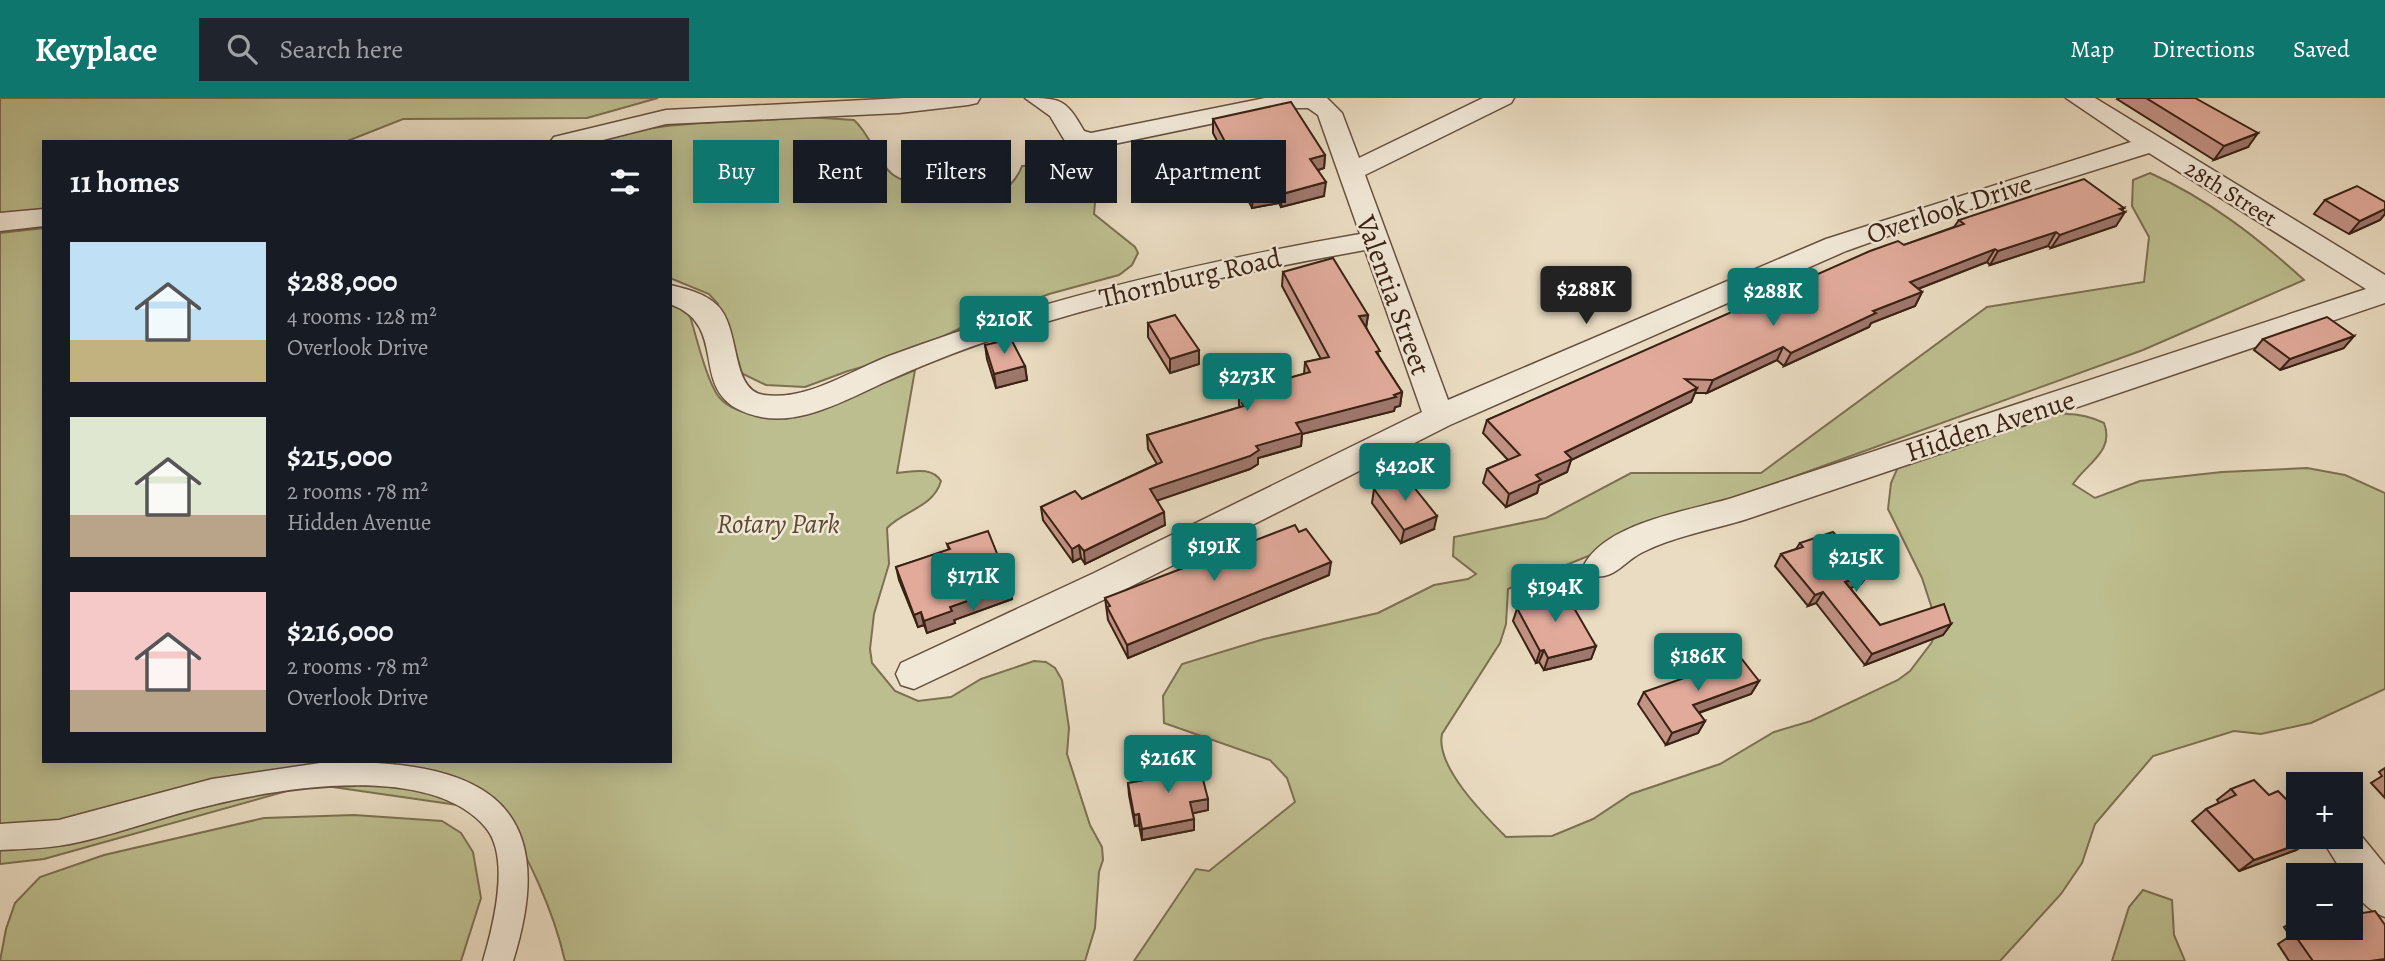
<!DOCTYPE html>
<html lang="en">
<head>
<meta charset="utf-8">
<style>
	body { margin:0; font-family:Alegreya,serif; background:#20242c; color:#f1f3f6; height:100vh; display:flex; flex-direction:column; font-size:26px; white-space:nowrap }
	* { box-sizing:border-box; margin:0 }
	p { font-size:23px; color:#9ea1a6 }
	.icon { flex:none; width:38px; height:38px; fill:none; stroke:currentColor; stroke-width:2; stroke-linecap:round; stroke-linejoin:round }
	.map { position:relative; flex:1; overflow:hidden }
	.panel { position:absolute; left:42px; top:42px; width:630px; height:623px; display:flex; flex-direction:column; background:#171b24; border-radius:0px; box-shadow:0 4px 18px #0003 }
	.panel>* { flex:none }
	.banner { position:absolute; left:693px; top:42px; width:665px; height:63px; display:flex; gap:14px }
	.fabs { position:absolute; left:2286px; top:674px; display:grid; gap:14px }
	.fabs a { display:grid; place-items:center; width:77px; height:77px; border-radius:0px; background:#171b24; box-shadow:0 4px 18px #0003; font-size:35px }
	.price { position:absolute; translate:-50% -60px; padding:0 16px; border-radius:7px; background:#0f766e; color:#fff; font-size:23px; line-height:46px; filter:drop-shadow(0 2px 4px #0008) }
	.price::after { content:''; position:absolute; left:50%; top:42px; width:21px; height:16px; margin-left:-10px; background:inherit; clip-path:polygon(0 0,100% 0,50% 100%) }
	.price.current { background:#222; color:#fff }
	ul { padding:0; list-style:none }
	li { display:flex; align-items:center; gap:21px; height:175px; padding:0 28px }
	li span { display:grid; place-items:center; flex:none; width:196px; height:140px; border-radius:0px; color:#555 }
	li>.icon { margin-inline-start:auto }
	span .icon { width:84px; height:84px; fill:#fffc; stroke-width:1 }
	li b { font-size:30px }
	h2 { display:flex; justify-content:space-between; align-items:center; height:84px; padding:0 28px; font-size:30px }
	.tag { padding:0 24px; border-radius:0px; background:#171b24; box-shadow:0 4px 18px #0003; font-size:24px; line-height:63px }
	.tag.current { background:#0f766e; color:#fff }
	header { display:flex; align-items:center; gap:42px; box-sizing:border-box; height:98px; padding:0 35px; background:#0f766e; color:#fff }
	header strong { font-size:33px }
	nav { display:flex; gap:38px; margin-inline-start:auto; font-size:24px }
	.search { width:490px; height:63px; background:#20242c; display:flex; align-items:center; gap:18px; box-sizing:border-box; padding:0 24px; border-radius:0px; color:#9ea1a6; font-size:26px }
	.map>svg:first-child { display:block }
	.green { fill:#bdbe8f; stroke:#7c7051; stroke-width:2 }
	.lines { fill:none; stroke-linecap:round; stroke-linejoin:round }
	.pedestrian-casing { stroke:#66503f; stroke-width:3 }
	.minor-casing { stroke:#66503f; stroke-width:3 }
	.pedestrian { fill:#f1e8d7; fill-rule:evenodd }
	.minor { fill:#f1e8d7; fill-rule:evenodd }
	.wall { fill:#c29285; stroke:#3a2213; stroke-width:2 }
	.shaded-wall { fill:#9e776c; stroke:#3a2213; stroke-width:2 }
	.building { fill:#e1aa9b; stroke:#3a2213; stroke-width:2 }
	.labels { text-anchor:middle; stroke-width:5; stroke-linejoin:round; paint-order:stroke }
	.far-street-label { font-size:23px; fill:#3a2213; stroke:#f1e8d7 }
	.street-label { font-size:28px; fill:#3a2213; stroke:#f1e8d7 }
	.park-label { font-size:28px; font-style:italic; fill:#5b4932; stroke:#f1e8d7 }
</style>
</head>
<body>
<header>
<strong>Keyplace</strong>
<div class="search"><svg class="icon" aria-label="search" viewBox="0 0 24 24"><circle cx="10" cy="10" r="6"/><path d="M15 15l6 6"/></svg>Search here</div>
<nav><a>Map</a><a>Directions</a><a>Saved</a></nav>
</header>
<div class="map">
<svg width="2385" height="863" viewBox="0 0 2385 863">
	<rect width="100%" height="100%" fill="#eadcc2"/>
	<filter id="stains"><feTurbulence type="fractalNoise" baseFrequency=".00286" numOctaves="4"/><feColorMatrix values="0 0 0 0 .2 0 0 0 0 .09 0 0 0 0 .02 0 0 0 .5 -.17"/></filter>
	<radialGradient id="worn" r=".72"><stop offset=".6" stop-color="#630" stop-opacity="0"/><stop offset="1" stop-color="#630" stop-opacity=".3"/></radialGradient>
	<!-- green -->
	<g class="green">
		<polygon points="0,0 658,0 587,20 403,21 345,44 44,44 44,112 0,116"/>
		<path d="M 807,19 L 854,22 C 871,37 877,64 892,76 C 905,87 975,103 992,99 C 1005,95 1018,80 1022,68 L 1070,65 L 1088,70 L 1097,82 L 1094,116 L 1135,149 L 1138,155 L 1132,167 L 1119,177 L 1049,196 L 965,228 L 902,258 L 848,273 L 805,289 L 766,287 L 743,276 L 728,258 L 718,206 L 709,196 L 670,180 L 670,44 L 593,44 C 663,20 735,26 807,19 Z"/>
		<path d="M 2150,75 C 2208,101 2257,139 2304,182 L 2143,252 L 1688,417 L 1508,491 L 1506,526 L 1500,545 L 1442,636 C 1435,668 1484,717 1506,739 L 1552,738 L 1593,721 L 1631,696 L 1720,666 L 1774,634 L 1811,623 L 1898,582 L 1910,573 L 1932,544 L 1937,526 L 1922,480 L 1888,411 L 1891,385 L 1901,362 C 1920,358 1941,355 1959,349 C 2006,333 2054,300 2104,325 C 2115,353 2087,365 2073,386 L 2095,400 L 2140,383 L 2222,374 L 2307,370 L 2345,377 L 2385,395 L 2385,591 L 2311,625 L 2261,636 L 2234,633 L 2153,658 L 2095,726 L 2082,765 L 2061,796 L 2000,863 L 1134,863 L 1196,771 L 1209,773 L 1295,704 L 1287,680 L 1270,662 L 1164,625 L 1163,598 L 1182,566 L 1264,541 L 1378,515 L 1434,487 L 1468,481 L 1476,476 L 1453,458 L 1454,439 L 1546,420 L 1631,375 L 1761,375 L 1987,209 L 2144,184 L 2149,139 L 2132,108 L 2133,82 Z"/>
		<path d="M 44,130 L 44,663 L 670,663 L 670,206 L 687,208 C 694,229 706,283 719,299 C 756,343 873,290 915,272 L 897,375 C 912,374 931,368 941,383 C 933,410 904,412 887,430 L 889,466 L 874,516 L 870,551 L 872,565 L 895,593 L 918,603 L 951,599 L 981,581 L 1034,563 L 1046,564 L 1055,570 L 1062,582 L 1069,630 L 1067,656 L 1090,727 L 1102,749 L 1103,762 L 1099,774 L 1095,830 L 1085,863 L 565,863 C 553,811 528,757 499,713 L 312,686 L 44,761 L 0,766 L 0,135 Z"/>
		<polygon points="354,717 442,723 461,735 473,754 481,800 461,863 0,863 6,831 15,805 40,779 104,757 264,720"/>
		<polygon points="2143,792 2172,802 2174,837 2185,863 2112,863 2129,809"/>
	</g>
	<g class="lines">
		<!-- pedestrian casing -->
		<g class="pedestrian-casing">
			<path id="pedestrian" d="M 327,664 C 473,662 565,697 513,863 L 483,863 C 493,829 511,760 486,730 C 432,665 284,689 212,707 C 167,717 124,734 79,744 C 53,750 27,751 0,752 L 0,726 L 59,722 L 212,681 Z"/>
		</g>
		<!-- minor casing -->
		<g class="minor-casing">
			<g id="minor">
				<polygon points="904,0 980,0 977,5 968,7 899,15 666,26 595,44 550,44 554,39 666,12"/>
				<path d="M 1025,0 C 1061,0 1066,1 1084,33 L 1091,35 L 1265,0 L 1327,0 L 1342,15 L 1359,60 L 1483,0 L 1514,0 L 1511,5 L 1365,77 L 1448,302 L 1826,141 L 2131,44 L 2066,0 L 2095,0 L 2385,177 L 2385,205 L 1747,421 C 1712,432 1674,438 1641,455 C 1622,465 1613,484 1589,477 L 1584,467 C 1607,424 1689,413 1732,400 L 2366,191 L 2149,55 L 1913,129 L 1846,153 L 1450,327 L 1118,495 L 914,591 L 901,587 L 896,576 L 901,565 L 1094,475 L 1422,314 L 1365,152 C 1207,181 1045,213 896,279 C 857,296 805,328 761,319 C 679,302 736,230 670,206 L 670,187 C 687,191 705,195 718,208 C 741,232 730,292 764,297 C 807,303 850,273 889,258 C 1042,201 1199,164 1360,136 L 1318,17 L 1308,10 L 1287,10 L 1090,51 L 1065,43 L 1050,18 Z"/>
				<polygon points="44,111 44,128 0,133 0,115"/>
				<path d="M 2350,724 L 2385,767 L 2385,819 C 2369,813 2350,796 2350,777 L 2344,777 L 2320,738 L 2350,738 Z"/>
			</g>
		</g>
		<!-- pedestrian -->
		<use href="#pedestrian" class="pedestrian"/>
		<!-- minor -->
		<use href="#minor" class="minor"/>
	</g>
	<!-- wall -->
	<g class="wall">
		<polygon points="2118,0 2195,0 2248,49 2214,62 2117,1"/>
		<polygon points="1213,21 1325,57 1324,70 1318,72 1324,98 1281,109 1279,105 1252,110 1213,35"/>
		<polygon points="2325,102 2385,104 2385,116 2380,122 2349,136 2314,116"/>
		<polygon points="2122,112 2116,128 2051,150 2048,148 1990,167 1987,164 1918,191 1922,194 1915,208 1871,225 1869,229 1784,268 1777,262 1707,295 1695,295 1691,304 1571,362 1567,374 1539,387 1537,395 1506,409 1483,385 1487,371 1508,362 1483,335 1487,322 1904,147 1954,129 1959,122"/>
		<polygon points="1283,174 1368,217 1366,229 1379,258 1402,294 1400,308 1395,309 1394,313 1302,336 1301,348 1258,360 1258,366 1250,371 1157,402 1165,427 1085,466 1081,460 1073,464 1043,422 1041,409 1082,401 1157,366 1148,351 1147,337 1240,309 1239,307 1239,294 1304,276 1305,264 1321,261 1282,188"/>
		<polygon points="1148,225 1199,252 1199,266 1170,275 1148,239"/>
		<polygon points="2263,241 2344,250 2280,272 2254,252"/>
		<polygon points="985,247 1025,268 1027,282 996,290 987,261"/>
		<polygon points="1374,391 1434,431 1401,445 1372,405"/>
		<polygon points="1800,445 1869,475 1861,486 1850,490 1880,527 1951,526 1943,537 1865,567 1816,505 1808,508 1775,468 1781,456 1796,451"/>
		<polygon points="947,446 1010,488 1012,501 954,522 955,525 927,535 924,527 918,529 899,482 896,469 949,452"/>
		<polygon points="1329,477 1128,560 1108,522 1105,500"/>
		<polygon points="1520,502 1596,548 1591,561 1544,572 1539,564 1536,565 1513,523"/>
		<polygon points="1759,583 1751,596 1699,615 1705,623 1698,635 1666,647 1638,606 1644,594"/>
		<polygon points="1159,669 1208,701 1208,712 1193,715 1194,732 1142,742 1139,727 1135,728 1129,697 1128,685 1159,680"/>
		<polygon points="2385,670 2385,700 2371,685 2382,678 2379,674"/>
		<polygon points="2231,691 2298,738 2313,741 2296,752 2239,773 2192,723 2206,711 2219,705 2217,702"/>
		<polygon points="2363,815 2385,827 2385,863 2289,863 2278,846 2290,838 2284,829 2298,821 2298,830 2350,830"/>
	</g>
	<!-- shaded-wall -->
	<g class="shaded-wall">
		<polygon points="2258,35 2248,49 2214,62 2224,48"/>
		<polygon points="1325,57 1324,70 1309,75 1310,61"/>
		<polygon points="1326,84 1324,98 1281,109 1282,96"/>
		<polygon points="1279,92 1279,105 1252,110 1253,97"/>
		<polygon points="2124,110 2120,116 2125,114 2116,128 2051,150 2060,137"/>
		<polygon points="2385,111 2385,116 2380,122 2349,136 2360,123"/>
		<polygon points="2056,134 2048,148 1990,167 1998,153"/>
		<polygon points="1995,151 1987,164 1902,197 1910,184"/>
		<polygon points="1922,194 1915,208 1871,225 1869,229 1784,268 1791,255 1873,213"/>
		<polygon points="1368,217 1366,230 1359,218"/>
		<polygon points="2354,238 2344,250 2280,272 2290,261"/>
		<polygon points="1783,249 1777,262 1707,295 1713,282"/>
		<polygon points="1199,252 1199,266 1170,275 1170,261"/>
		<polygon points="1025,268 1027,282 996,290 994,276"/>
		<polygon points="1697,290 1691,304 1571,362 1567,374 1539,387 1537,395 1506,409 1509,396 1536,377 1565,354"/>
		<polygon points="1402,294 1400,308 1395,309 1394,313 1302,336 1301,348 1258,360 1258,366 1250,371 1150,405 1150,391 1256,348 1296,325"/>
		<polygon points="1164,414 1165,427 1085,466 1084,453"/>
		<polygon points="1437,418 1434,431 1401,445 1404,432"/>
		<polygon points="1079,447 1081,460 1073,464 1072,451"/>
		<polygon points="1331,464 1329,477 1128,560 1127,547"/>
		<polygon points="1869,475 1861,486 1838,495 1845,484"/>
		<polygon points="1010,488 1012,501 954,522 955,525 927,535 924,523 950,509"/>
		<polygon points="1823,494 1816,505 1808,508 1815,497"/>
		<polygon points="921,514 924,527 918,529 914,517"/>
		<polygon points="1951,526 1943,537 1865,567 1872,556"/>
		<polygon points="1596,548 1591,561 1544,572 1548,560"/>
		<polygon points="1544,552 1539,564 1536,565 1540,553"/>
		<polygon points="1759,583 1751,596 1686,619 1693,607"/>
		<polygon points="1705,623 1698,635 1666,647 1672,635"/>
		<polygon points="1208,701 1208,712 1190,716 1190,704"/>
		<polygon points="1139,716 1139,727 1135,728 1134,717"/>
		<polygon points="1194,721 1194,732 1142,742 1142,731"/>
		<polygon points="2313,741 2296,752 2239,773 2254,762"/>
	</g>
	<!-- building -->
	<g class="building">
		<polygon points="2146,0 2195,0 2258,35 2224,48"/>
		<polygon points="1291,4 1325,57 1310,61 1326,84 1282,96 1279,92 1253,97 1213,21"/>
		<polygon points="2084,81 2124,110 2120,111 2125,114 2060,137 2056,134 1998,153 1995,151 1910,184 1922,194 1873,213 1876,215 1791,255 1783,249 1713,282 1685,281 1697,290 1565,354 1572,361 1536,377 1541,382 1509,396 1487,371 1520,357 1487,322 1870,153 1898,143 1904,147 1964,126 1959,122"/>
		<polygon points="2357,88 2385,104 2385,111 2360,123 2325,102"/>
		<polygon points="1333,160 1368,217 1359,218 1380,253 1376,254 1402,294 1394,297 1396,299 1296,325 1302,335 1256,348 1259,352 1250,358 1150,391 1164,414 1084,453 1079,447 1072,451 1041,409 1075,393 1082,401 1162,364 1147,337 1244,308 1242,305 1245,304 1239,294 1310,274 1305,264 1329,259 1283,174"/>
		<polygon points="1175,217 1199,252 1170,261 1148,225"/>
		<polygon points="2327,219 2354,238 2290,261 2263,241"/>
		<polygon points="1011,241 1025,268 994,276 985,247"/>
		<polygon points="1405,378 1437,418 1404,432 1374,391"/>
		<polygon points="1295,427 1299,434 1306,431 1331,464 1127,547 1107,509 1110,508 1105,500"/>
		<polygon points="988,433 1010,488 950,509 952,513 924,523 921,514 914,517 896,469 950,451 947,446"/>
		<polygon points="1833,434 1869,475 1845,484 1880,527 1944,506 1951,526 1872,556 1823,494 1815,497 1781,456 1803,449 1800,445"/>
		<polygon points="1563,491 1596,548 1548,560 1544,552 1540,553 1517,510 1524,508 1520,502"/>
		<polygon points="1741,560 1759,583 1693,607 1705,623 1672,635 1644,594"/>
		<polygon points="1198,662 1208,701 1190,704 1194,721 1142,731 1139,716 1134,717 1128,685 1161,679 1159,669"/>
		<polygon points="2254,682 2269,697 2278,693 2298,713 2298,738 2310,738 2313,741 2254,762 2206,711 2236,697 2231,691"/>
		<polygon points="2359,811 2363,815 2375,813 2385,827 2385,861 2370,863 2313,863 2294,836 2311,834 2308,830 2350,830 2350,812"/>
	</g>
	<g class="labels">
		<!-- far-street labels -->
		<g class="far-street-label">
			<text transform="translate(2231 95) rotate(32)" y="8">28th Street</text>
		</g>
		<!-- street labels -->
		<g class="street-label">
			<text transform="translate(1949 110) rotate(-18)" y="10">Overlook Drive</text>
			<text transform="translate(1190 179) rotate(-13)" y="10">Thornburg Road</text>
			<text transform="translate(1394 197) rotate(70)" y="10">Valentia Street</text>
			<text transform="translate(1990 327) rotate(-18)" y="10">Hidden Avenue</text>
		</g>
		<!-- park labels -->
		<g class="park-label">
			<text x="778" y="435">Rotary Park</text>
		</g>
	</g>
	<rect width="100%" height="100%" filter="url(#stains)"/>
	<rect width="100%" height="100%" fill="url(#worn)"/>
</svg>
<div class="fabs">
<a>+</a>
<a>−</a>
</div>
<b class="price current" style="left:1586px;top:228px">$288K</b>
<b class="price" style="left:1773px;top:230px">$288K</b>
<b class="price" style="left:1004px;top:258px">$210K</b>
<b class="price" style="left:1247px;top:315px">$273K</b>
<b class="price" style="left:1405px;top:405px">$420K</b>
<b class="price" style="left:1214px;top:485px">$191K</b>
<b class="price" style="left:1856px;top:496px">$215K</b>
<b class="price" style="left:973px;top:515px">$171K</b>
<b class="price" style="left:1555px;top:526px">$194K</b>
<b class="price" style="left:1698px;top:595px">$186K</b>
<b class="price" style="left:1168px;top:697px">$216K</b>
<div class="banner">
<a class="tag current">Buy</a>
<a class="tag">Rent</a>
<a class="tag">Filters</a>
<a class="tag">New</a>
<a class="tag">Apartment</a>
</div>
<section class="panel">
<h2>11 homes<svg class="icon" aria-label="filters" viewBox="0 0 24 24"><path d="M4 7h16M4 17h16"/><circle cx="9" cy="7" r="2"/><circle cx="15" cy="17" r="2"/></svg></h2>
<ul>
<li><span style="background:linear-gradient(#bfe0f5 70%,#c2b280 0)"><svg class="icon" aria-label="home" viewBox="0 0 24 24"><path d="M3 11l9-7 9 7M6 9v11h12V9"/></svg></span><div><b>$288,000</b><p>4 rooms · 128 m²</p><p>Overlook Drive</p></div></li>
<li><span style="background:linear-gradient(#dfe7d0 70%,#b9a48a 0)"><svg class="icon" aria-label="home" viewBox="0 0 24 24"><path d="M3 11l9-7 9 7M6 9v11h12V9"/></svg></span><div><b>$215,000</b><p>2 rooms · 78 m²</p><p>Hidden Avenue</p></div></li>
<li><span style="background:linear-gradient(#f6c9c9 70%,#b9a48a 0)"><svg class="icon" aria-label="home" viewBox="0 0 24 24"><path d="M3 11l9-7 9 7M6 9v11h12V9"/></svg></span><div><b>$216,000</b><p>2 rooms · 78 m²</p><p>Overlook Drive</p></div></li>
</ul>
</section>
</div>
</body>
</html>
